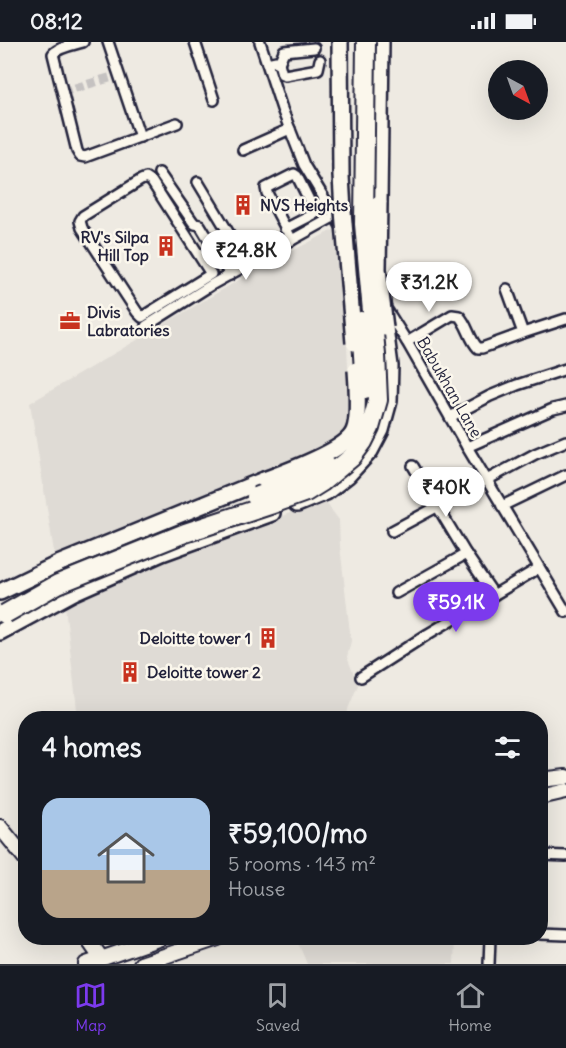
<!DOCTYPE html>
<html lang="en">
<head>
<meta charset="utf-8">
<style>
	body { margin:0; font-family:Delius,sans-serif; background:#242831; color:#f1f3f6; height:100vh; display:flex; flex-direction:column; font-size:22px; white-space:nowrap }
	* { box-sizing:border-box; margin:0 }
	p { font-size:20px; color:#9ea1a6 }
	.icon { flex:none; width:33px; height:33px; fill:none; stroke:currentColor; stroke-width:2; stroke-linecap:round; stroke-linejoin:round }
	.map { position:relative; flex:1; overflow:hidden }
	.drawer { position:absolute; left:18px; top:669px; width:530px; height:234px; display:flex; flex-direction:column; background:#171b24; border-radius:24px; box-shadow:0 6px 24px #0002 }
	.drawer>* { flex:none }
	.needle { width:39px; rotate:139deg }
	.buttons { position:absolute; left:488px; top:18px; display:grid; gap:12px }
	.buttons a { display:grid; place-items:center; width:60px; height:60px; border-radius:50%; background:#171b24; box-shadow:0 6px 24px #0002; font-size:30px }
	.price { position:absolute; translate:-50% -51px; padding:0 14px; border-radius:21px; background:#fff; color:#222; font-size:20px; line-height:39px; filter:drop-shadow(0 2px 3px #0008) }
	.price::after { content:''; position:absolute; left:50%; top:36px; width:18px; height:14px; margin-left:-9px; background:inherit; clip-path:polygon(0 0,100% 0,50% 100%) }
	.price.on { background:#7c3aed; color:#fff }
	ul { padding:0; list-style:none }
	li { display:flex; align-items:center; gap:18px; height:150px; padding:0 24px }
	li span { display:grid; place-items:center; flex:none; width:168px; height:120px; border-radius:18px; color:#555 }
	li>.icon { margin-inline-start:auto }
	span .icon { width:72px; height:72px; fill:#fffc; stroke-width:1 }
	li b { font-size:26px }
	h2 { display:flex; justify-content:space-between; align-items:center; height:72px; padding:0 24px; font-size:26px }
	.status { display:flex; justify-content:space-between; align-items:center; height:42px; padding:0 30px; background:#171b24; direction:ltr }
	.status svg { height:16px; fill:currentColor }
	.menu { display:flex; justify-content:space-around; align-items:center; height:84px; border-top:2px solid #363941; background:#171b24; font-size:16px; color:#9ea1a6 }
	.menu a { display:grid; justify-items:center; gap:3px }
	.menu .on { color:#7c3aed }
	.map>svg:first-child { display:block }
	.built { fill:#dfdbd5 }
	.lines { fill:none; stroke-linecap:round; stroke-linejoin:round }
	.street-tunnel { stroke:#c5c2c1; stroke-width:9; stroke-dasharray:9 4.5; stroke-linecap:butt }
	.street-casing { stroke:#22223b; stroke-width:14 }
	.secondary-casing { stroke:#22223b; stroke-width:18 }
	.primary-casing { stroke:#22223b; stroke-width:20 }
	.street { stroke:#fbf7ec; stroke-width:9 }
	.secondary { stroke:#fbf7ec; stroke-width:14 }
	.primary { stroke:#fbf7ec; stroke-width:15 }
	.primary-bridge-casing { stroke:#22223b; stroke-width:20; stroke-linecap:butt }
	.highway-bridge-casing { stroke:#22223b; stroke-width:22; stroke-linecap:butt }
	.primary-bridge { stroke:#fbf7ec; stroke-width:15 }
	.highway-bridge { stroke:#fbf7ec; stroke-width:18 }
	.labels { text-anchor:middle; stroke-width:5; stroke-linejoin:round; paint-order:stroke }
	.poi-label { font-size:16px; font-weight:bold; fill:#22223b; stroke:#fbf7ec; text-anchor:start }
	.street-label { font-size:16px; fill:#22223b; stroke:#fbf7ec }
</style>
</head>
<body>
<div class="status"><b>08:12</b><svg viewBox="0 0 49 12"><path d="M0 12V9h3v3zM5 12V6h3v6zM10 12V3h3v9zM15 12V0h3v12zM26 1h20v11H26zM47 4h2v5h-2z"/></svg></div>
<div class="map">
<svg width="566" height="922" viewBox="0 0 566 922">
	<rect width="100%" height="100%" fill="#eeeae2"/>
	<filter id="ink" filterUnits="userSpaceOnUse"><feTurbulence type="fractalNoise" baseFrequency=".0167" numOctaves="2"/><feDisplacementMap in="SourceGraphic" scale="12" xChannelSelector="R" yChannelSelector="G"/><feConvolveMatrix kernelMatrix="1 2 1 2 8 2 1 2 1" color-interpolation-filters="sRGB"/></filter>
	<g filter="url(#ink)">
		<!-- built -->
		<g class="built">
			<polygon points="335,187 346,251 347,304 351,382 333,402 136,485 55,516 30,361 261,225"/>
			<polygon points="324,458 339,478 340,504 351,599 347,615 358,643 348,667 347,676 78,676 65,564 166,518"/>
			<polygon points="296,896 455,896 454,922 307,922"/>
		</g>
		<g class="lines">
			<!-- street-tunnel -->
			<polyline class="street-tunnel" points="62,50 119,33"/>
			<!-- street casing -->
			<g class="street-casing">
				<g id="street">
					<path d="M 83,0 C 73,3 59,5 53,12 L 77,109 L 80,114 L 85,115 L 177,81"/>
					<polyline points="108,0 140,95"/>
					<polyline points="195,0 214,58"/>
					<polyline points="260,0 282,67 304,123 341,184"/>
					<polyline points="267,21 276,19 279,21 282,32 285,33 318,27 320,18"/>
					<polyline points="279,21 284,9 314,6"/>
					<polyline points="243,108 290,87"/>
					<polyline points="159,131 193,180 195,182 200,183 230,233"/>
					<polygon points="146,136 152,140 211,232 142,275 137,270 82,186 80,179 83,174 141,138"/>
					<polyline points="198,140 248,223"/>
					<polyline points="285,187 318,170"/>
					<polyline points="348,196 363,224"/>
					<polyline points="292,198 267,151 266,146 294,132 297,134 312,164 314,165 326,159"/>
					<polyline points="385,265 407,300 467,405 566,570"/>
					<polyline points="146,284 211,243 335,174"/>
					<polyline points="523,291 566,277"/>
					<path d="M 407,300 L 452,273 L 459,274 C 468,283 469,297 478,306 L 482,306 L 523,291 L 507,247"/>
					<polyline points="450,375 490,354 517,343 566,327"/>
					<polyline points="467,405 553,367 566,364"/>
					<polyline points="413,424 466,512 494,553"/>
					<polyline points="502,464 566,433"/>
					<polyline points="392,489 535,412 566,399"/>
					<polyline points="396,551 466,512"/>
					<polyline points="361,635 428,592 539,526"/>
					<polyline points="540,813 566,814"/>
					<polyline points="540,892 566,893"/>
					<polyline points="489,922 490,896"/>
				</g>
			</g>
			<!-- secondary casing -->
			<g class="secondary-casing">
				<g id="secondary">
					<polyline points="540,738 566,735"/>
					<polyline points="540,755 566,749"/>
					<polyline points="0,785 26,817"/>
					<polyline points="87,896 101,916"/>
					<polyline points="86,922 161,896"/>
					<polyline points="141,922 218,896"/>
				</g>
			</g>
			<!-- primary casing -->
			<g class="primary-casing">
				<g id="primary">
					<polyline points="340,0 341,134 343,169"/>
					<polyline points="379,161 381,0"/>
					<polyline points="297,462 326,450 348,433 370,409 381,388 389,359 390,324 385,286"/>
					<polyline points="0,550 58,522 264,438"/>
					<polyline points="0,590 74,550 162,511 272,471"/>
				</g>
			</g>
			<!-- street -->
			<use href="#street" class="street"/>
			<!-- secondary -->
			<use href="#secondary" class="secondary"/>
			<!-- primary -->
			<use href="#primary" class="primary"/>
			<!-- primary-bridge casing -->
			<g class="primary-bridge-casing">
				<g id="primary-bridge">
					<polyline points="379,161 378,227 385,286"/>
					<polyline points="343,169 354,301"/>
					<path d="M 264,438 C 285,430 346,409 354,389 C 359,378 357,342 356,328"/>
				</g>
			</g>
			<!-- highway-bridge casing -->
			<g class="highway-bridge-casing">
				<g id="highway-bridge">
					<polyline points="361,279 365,347"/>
					<polyline points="256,455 299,439 327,424"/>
					<polyline points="5,572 58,542 185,491 270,463 306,450 322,440 352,415 363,400 370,386 378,358 376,313 364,182 366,0"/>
				</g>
			</g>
			<!-- primary-bridge -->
			<use href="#primary-bridge" class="primary-bridge"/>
			<!-- highway-bridge -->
			<use href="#highway-bridge" class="highway-bridge"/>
		</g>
	</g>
	<!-- icons -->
	<defs>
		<g id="building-bare" transform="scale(1.62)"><path d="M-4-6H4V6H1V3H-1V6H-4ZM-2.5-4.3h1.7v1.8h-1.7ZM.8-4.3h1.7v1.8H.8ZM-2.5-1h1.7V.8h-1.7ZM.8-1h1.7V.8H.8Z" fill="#c8321e" stroke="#fbf7ec" stroke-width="2.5" paint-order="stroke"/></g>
		<g id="office-bare" transform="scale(1.62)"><path d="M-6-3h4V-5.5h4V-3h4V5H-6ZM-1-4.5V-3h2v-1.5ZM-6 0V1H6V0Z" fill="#c8321e" stroke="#fbf7ec" stroke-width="2.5" paint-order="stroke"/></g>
	</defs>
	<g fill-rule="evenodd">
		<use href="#building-bare" x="243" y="163"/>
		<use href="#building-bare" x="166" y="204"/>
		<use href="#office-bare" x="70" y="279"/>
		<use href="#building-bare" x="268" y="596"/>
		<use href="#building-bare" x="130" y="630"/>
	</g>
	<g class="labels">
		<!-- poi labels -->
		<g class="poi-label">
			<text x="260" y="169">NVS Heights</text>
			<text x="149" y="201" text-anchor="end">RV's Silpa<tspan x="149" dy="18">Hill Top</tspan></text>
			<text x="87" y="276">Divis<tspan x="87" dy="18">Labratories</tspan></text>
			<text x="251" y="602" text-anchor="end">Deloitte tower 1</text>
			<text x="147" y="636">Deloitte tower 2</text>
		</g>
		<!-- street labels -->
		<g class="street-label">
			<text transform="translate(450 345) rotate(60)" y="6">Babukhan Lane</text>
		</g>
	</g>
</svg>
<div class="buttons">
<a><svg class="needle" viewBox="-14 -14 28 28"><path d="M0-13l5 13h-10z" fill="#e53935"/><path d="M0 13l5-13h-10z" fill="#9ea1a6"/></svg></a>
</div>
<b class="price" style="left:246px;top:239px">₹24.8K</b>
<b class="price" style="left:429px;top:271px">₹31.2K</b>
<b class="price" style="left:446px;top:476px">₹40K</b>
<b class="price on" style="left:456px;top:591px">₹59.1K</b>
<section class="drawer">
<h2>4 homes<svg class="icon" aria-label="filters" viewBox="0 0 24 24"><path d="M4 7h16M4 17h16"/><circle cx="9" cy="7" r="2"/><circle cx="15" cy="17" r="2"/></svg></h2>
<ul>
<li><span style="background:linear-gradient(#a9c7e8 60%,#b9a48a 0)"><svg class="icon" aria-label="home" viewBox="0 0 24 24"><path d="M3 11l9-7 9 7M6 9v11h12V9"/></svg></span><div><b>₹59,100/mo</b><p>5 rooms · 143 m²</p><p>House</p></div></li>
</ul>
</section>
</div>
<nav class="menu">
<a class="on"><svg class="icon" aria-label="map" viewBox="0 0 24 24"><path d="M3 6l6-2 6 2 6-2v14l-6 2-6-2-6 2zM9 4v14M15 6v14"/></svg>Map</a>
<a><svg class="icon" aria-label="saved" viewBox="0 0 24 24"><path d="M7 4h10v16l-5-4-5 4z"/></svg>Saved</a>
<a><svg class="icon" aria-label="home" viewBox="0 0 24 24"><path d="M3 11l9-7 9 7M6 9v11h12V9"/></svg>Home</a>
</nav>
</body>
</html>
